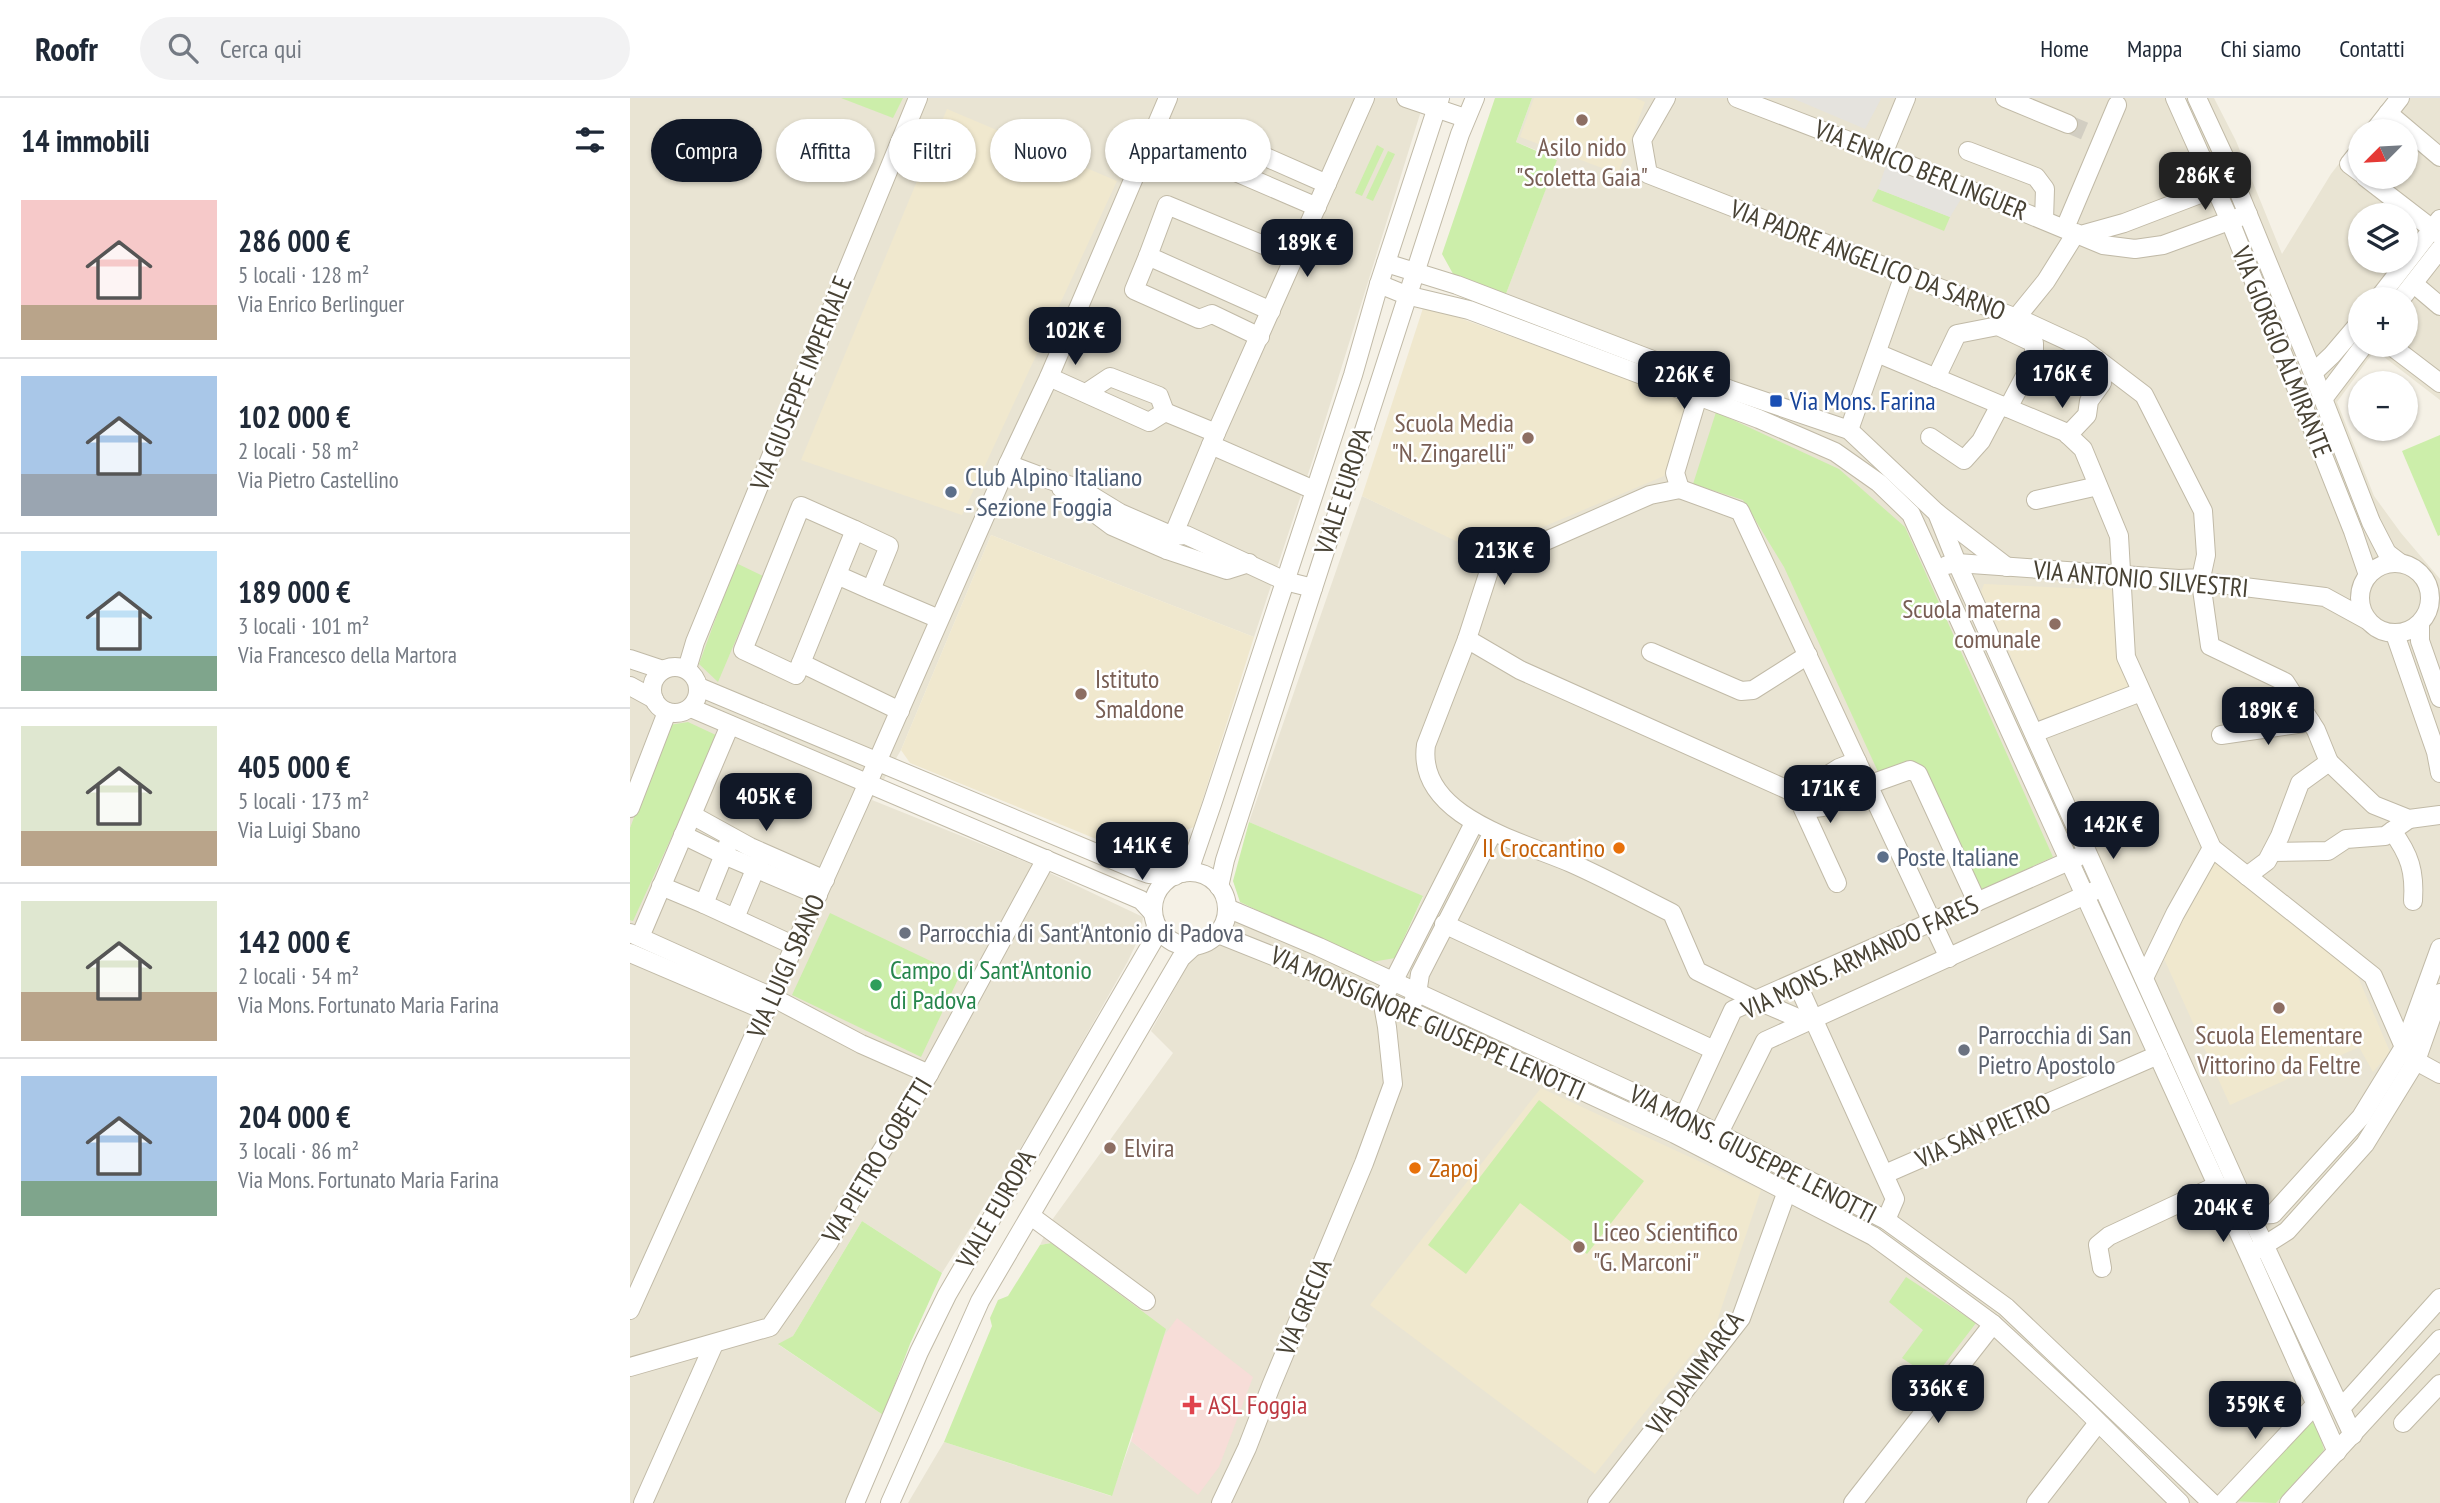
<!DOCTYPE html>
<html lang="it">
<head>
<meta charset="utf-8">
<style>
	body { margin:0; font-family:"PT Sans Narrow",sans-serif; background:#f2f2f3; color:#1f2937; height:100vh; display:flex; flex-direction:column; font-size:26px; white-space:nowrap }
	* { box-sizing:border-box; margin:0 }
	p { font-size:23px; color:#747a83 }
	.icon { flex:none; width:38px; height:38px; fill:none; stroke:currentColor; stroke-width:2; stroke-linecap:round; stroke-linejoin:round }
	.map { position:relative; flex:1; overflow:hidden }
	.side { display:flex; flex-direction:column; background:#fff; width:630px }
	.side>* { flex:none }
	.banner { position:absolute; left:21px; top:21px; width:665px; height:63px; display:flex; gap:14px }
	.needle { width:46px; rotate:246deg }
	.fabs { position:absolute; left:1718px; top:21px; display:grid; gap:14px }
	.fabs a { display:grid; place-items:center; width:70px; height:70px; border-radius:50%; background:#fff; box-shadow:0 2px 5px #0004; font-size:35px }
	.price { position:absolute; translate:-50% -60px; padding:0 16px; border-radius:14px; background:#111827; color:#fff; font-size:23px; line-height:46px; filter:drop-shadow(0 2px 4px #0008) }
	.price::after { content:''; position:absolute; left:50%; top:42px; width:21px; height:16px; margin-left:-10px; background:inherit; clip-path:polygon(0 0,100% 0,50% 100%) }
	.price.active { background:#222; color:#fff }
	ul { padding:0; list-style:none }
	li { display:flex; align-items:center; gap:21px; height:175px; padding:0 21px }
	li+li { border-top:2px solid #e0e1e3 }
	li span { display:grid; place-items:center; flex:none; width:196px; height:140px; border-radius:0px; color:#555 }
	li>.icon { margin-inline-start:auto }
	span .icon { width:84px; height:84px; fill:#fffc; stroke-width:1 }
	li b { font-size:30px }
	h2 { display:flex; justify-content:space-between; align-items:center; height:84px; padding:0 21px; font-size:30px }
	.chip { padding:0 24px; border-radius:32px; background:#fff; box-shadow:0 2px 5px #0004; font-size:24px; line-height:63px }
	.chip.active { background:#111827; color:#fff }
	header { display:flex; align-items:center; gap:42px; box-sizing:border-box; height:98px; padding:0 35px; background:#fff; border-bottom:2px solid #e0e1e3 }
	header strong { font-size:33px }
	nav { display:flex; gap:38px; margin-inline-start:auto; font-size:24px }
	.search { width:490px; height:63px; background:#f2f2f3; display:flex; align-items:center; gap:18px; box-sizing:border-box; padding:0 24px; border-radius:38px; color:#747a83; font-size:26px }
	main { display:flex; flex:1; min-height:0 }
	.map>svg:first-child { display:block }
	.residential { fill:#e9e4d3; fill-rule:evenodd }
	.education { fill:#f0e8ce }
	.medical { fill:#f7ddd8 }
	.green { fill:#cea }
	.parking { fill:#e5e3de }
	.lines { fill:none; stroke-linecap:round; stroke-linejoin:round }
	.minor-tunnel { stroke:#d2cec2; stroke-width:18; stroke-dasharray:18 9; stroke-linecap:butt }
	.minor-casing { stroke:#c1baa7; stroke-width:20 }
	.minor { stroke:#fff; stroke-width:18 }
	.education-dot { fill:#8d6e63; stroke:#fff; stroke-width:2.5 }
	.transit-dot { fill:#1a4fb4; stroke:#fff; stroke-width:2.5 }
	.service-dot { fill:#5c6f8a; stroke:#fff; stroke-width:2.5 }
	.food-dot { fill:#e8710a; stroke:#fff; stroke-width:2.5 }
	.worship-dot { fill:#6b7280; stroke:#fff; stroke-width:2.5 }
	.leisure-dot { fill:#2e9e5b; stroke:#fff; stroke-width:2.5 }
	.health-dot { fill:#e0444e; stroke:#fff; stroke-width:2.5 }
	.labels { text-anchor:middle; stroke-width:5; stroke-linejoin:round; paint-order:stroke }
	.education-label { font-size:26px; fill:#785e54; stroke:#fff; text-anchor:start }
	.street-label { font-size:26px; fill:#484234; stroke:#fff }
	.transit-label { font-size:26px; fill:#164399; stroke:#fff; text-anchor:start }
	.service-label { font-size:26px; fill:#4e5e75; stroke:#fff; text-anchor:start }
	.food-label { font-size:26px; fill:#c56008; stroke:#fff; text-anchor:end }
	.worship-label { font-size:26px; fill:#5b616d; stroke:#fff; text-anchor:start }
	.leisure-label { font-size:26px; fill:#27864d; stroke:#fff; text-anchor:start }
	.health-label { font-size:26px; fill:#be3a42; stroke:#fff; text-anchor:start }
</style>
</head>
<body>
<header>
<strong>Roofr</strong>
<div class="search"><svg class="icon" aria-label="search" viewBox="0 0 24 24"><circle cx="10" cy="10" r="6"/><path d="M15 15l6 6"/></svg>Cerca qui</div>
<nav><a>Home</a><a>Mappa</a><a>Chi siamo</a><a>Contatti</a></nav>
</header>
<main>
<section class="side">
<h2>14 immobili<svg class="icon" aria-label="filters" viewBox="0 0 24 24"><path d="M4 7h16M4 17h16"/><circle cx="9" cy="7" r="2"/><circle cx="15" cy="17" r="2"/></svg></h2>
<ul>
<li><span style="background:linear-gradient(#f6c9c9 75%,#b9a48a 0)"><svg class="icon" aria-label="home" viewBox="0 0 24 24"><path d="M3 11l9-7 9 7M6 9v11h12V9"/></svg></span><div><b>286 000 €</b><p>5 locali · 128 m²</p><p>Via Enrico Berlinguer</p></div></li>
<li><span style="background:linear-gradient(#a9c7e8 70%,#9aa5b1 0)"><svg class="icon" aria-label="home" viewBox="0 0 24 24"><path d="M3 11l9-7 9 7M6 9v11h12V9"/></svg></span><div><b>102 000 €</b><p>2 locali · 58 m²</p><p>Via Pietro Castellino</p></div></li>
<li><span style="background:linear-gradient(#bfe0f5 75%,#7fa58c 0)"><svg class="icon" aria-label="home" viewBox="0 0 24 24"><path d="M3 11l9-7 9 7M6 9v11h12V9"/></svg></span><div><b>189 000 €</b><p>3 locali · 101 m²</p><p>Via Francesco della Martora</p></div></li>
<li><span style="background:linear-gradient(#dfe7d0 75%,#b9a48a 0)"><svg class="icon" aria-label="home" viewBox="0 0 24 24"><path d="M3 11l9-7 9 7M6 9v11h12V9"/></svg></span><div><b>405 000 €</b><p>5 locali · 173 m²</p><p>Via Luigi Sbano</p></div></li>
<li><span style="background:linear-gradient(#dfe7d0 65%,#b9a48a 0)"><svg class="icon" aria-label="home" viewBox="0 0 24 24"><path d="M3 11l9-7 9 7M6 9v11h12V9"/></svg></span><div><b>142 000 €</b><p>2 locali · 54 m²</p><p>Via Mons. Fortunato Maria Farina</p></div></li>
<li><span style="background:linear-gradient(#a9c7e8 75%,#7fa58c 0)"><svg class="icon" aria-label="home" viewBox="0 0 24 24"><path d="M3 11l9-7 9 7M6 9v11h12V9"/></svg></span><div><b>204 000 €</b><p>3 locali · 86 m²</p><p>Via Mons. Fortunato Maria Farina</p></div></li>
</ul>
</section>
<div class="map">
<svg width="1810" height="1405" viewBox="0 0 1810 1405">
	<rect width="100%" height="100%" fill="#f5f1e6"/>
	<!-- residential -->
	<g class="residential">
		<polygon points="0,0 795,0 685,355 624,539 361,437 271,652 242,702 401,766 513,819 511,835 498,863 411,1017 312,1175 232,1123 163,1238 149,1247 253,1317 215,1405 0,1405"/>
		<path d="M 902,0 L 1584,0 L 1606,43 L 1652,156 L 1701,76 L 1731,37 L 1731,79 L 1776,79 L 1776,33 L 1734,33 L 1760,0 L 1810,0 L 1810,302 L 1745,252 L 1707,304 L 1744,398 L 1771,435 L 1810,481 L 1810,1405 L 278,1405 L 314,1344 L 481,1398 L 501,1343 L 568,1396 L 503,1335 L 421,1145 L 410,1147 L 422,1122 L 543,955 L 521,933 L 564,856 L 591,844 L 610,804 L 622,811 L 765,860 L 793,799 L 619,724 L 732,398 L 851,454 L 1056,302 L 1066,274 L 874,201 L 927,61 L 886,44 ZM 1731,117 L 1776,117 L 1776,163 L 1731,163 ZM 1731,201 L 1776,201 L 1776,247 L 1731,247 Z"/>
	</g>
	<!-- education -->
	<g class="education">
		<polygon points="904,0 1005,0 1015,4 988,76 890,39"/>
		<polygon points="317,11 487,83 332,417 171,362"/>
		<polygon points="794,207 1056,302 1034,378 851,455 732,398"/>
		<polygon points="361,437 624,539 564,729 498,754 280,665 271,652"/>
		<polygon points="1354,486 1482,492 1487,557 1499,586 1494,592 1412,626 1351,494"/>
		<polygon points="1583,761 1725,872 1760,954 1743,974 1729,949 1600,1007 1531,854"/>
		<polygon points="911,990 1131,1092 1086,1226 965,1376 740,1207"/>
	</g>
	<!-- medical -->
	<polygon class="medical" points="547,1220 623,1279 589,1369 568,1397 501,1343 534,1238"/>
	<!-- green -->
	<g class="green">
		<polygon points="211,0 273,0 263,20"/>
		<polygon points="865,0 902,0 886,44 927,62 874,201 827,183 812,156"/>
		<polygon points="747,47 754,51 732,98 725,95"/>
		<polygon points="758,53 765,56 743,103 736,100"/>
		<polygon points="1248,91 1320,119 1314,133 1242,103"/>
		<polygon points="1086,314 1209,371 1275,429 1423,759 1346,794 1289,666 1250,678 1154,469 1113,402 1063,386"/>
		<polygon points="1810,337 1810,437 1808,438 1772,353"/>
		<polygon points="106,465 133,478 88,584 69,566"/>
		<polygon points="58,624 88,638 3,823 0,822 0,730 39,627"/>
		<polygon points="619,724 793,798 765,860 736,865 610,804 603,783"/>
		<polygon points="200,815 330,877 291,959 162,897"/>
		<polygon points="909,1002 1014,1083 957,1156 890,1105 836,1176 798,1147"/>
		<polygon points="232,1123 312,1175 280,1246 253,1317 148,1246 163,1238"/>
		<polygon points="421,1145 536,1231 482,1398 314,1344 362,1228 360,1220 368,1202 378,1198 410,1147"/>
		<polygon points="1276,1179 1346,1225 1303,1281 1272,1260 1293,1232 1259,1204"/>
		<polygon points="1681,1321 1689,1334 1694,1352 1646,1405 1601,1403"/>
	</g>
	<!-- parking -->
	<g class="parking">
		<polygon points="1162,0 1249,0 1251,1 1235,31"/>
		<polygon points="1258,62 1336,93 1320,119 1248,91"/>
	</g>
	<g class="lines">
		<!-- minor-tunnel -->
		<polyline class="minor-tunnel" points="1438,26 1459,35"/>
		<!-- minor casing -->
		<g class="minor-casing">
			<g id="minor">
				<polyline points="776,0 835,20"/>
				<polyline points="1036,0 1012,42 1018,76 1399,225 1451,249 1514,297 1573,413 1576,457 1571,480 1549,481"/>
				<polyline points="1107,0 1253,56 1473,147 1505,151 1533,147 1618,116"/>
				<polyline points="1375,0 1438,26"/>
				<polyline points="1545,0 1600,123 1723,433 1738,477"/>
				<polyline points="1567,0 1594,58 1683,275 1741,424 1757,455 1770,465"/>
				<polyline points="1758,15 1810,59"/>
				<polyline points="526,28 597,42 697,86"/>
				<polyline points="1744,33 1770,0"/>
				<polyline points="522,38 687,109"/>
				<polyline points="1731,51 1719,66 1731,75"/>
				<polyline points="1338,53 1406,79 1415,91 1414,122"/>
				<polyline points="1253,56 1276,0"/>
				<polyline points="1735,79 1810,137"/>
				<polyline points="1435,130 1487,7"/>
				<polyline points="1451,137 1494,125 1596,86"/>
				<polyline points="518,158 537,107 665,160"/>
				<polyline points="756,165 827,187 1101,292 1219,332 1307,415 1327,465 1618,1112 1723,1337"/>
				<polyline points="749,186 776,197 839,212 1129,321 1205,354 1249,385 1281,416 1619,1157 1707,1354"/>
				<polyline points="1784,186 1810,208"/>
				<polyline points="1748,201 1810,121"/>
				<polyline points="1771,201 1810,151"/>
				<polyline points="1386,220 1416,183 1446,135"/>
				<polyline points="630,239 582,216 569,221 504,192 518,158 641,213"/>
				<polyline points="1760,247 1810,285"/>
				<polyline points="1247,255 1435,334 1453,351 1489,438 1496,559 1582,750 1743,878 1774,949 1786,963 1810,976"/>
				<polyline points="1683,275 1702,257 1731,223"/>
				<polyline points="419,279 519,324 535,314"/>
				<polyline points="1306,280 1327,236 1368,228 1404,245 1404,261 1378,310"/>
				<polyline points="456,295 480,279 529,298 535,314"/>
				<polyline points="1693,301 1734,247"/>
				<polyline points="535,314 586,335"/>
				<polyline points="1219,332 1274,177"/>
				<polyline points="1438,337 1457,317 1459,303 1472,285"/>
				<polyline points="1300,339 1334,362 1351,343 1370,307"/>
				<polyline points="581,347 684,392"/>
				<polyline points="378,366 423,383 449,390 490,415 543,438 556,437 655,483 683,490"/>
				<polyline points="431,390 482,428 537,452 597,472 619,465"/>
				<path d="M 1050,391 L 1020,397 L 861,467 L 837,541 L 796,647 C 786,718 890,743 941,765 C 975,780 1008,798 1042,815 L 1067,873 L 1126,902 L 1175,923"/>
				<polyline points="1050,391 1110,413 1319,860"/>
				<polyline points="1050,391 1045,375 1071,288"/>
				<polyline points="1406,402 1468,388"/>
				<polyline points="1307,415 1377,469"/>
				<polyline points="225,432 171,408 113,552 166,577 171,565 270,613"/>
				<polyline points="537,452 586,335 735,0"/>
				<circle cx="1765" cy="500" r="35"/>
				<polyline points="1317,467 1327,465 1549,481 1695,499 1737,522"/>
				<polyline points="1571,484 1580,548 1655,584 1686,632 1699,664 1670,685 1650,738 1637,763 1617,778"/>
				<polyline points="241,492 309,521"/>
				<polyline points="1790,526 1790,543 1810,600"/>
				<polyline points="1765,536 1806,654 1810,675"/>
				<polyline points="837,541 890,572 1167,696 1184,710 1193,709 1238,687 1280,672 1288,676 1347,804"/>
				<polyline points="1021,554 1111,593 1123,592 1178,557"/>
				<polyline points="0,561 33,572"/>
				<polyline points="171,565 225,432 259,448 241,492 207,477"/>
				<circle cx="45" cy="592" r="23"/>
				<polyline points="57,571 65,544 288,0"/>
				<polyline points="0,588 24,601"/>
				<polyline points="69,589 502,770 519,776 545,778"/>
				<polyline points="61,610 511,802 523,815"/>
				<polyline points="1404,635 1511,594"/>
				<polyline points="1591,637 1681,624"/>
				<polyline points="1699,664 1744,707 1779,721 1810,717"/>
				<polyline points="1167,696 1209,670 1227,663"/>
				<polyline points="1168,700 1207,785"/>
				<polyline points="0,710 37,614"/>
				<polyline points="62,717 120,749 195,782"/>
				<path d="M 1762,733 C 1780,757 1785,774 1783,803"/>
				<polyline points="53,737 94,757 188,797"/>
				<polyline points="101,739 74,806 165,848"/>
				<polyline points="1642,754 1698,753 1716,741 1755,738 1779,721"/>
				<circle cx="560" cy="811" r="37"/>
				<polyline points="552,775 561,767 582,706 723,277 749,186 810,0"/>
				<polyline points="31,788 74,806"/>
				<polyline points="589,789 595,762 830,36 845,0"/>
				<polyline points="597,810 689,849 1054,1018 1256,1122 1376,1209 1582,1405"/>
				<polyline points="105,820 129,762"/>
				<polyline points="814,826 1084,952"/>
				<polyline points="0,835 142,899 231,946 299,976"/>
				<polyline points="588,836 778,912 1045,1036 1243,1138 1363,1226 1454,1310 1550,1405"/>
				<polyline points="10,839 100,627"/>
				<polyline points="0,855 136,913"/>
				<polyline points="1514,880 1545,816 1582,750"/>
				<polyline points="1167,885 1265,1101 1256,1122"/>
				<polyline points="783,904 787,896 790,876 863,734"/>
				<polyline points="1050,1027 1103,912 1448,759"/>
				<polyline points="1084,1045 1135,943 1464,793"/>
				<polyline points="1255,1076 1528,957"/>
				<polyline points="401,1118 516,1203"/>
				<polyline points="1613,1118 1643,1116 1731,1019 1774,949 1810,850"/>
				<polyline points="1627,1152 1657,1133 1735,1046 1786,963 1810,895"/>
				<polyline points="1472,1170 1468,1147 1479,1138 1588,1087"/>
				<polyline points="0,1212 229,705 378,366 419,279 538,0"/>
				<polyline points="0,1269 140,1229 199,1144 221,1103 299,976 416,761"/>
				<polyline points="1712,1309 1810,1200"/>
				<polyline points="1773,1325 1810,1286"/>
				<polyline points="13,1405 84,1246"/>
				<polyline points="225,1405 289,1254 317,1197 523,843 526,827"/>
				<polyline points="260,1405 350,1203 551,860 564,848"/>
				<polyline points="591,1405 617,1350 641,1288 734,1065 763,986 757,929 752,901 763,884 844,725"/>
				<polyline points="967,1405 1111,1220 1157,1093"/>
				<polyline points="1223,1405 1363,1226"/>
				<polyline points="1406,1405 1468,1325"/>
				<polyline points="1593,1405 1685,1307"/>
				<polyline points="1659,1405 1810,1241"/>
			</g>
		</g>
		<!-- minor -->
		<use href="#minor" class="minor"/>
	</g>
	<!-- markers -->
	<g class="education-dot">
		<circle cx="952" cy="22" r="7"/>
		<circle cx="898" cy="340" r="7"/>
		<circle cx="1425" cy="526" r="7"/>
		<circle cx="451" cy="596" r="7"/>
		<circle cx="1649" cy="910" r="7"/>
		<circle cx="480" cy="1050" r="7"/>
		<circle cx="949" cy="1149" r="7"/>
	</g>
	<rect class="transit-dot" x="1139" y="296" width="14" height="14" rx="3.5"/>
	<g class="service-dot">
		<circle cx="321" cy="394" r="7"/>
		<circle cx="1253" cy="759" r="7"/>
	</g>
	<g class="food-dot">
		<circle cx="989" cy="750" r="7"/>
		<circle cx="785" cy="1070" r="7"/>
	</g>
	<g class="worship-dot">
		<circle cx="275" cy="835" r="7"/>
		<circle cx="1334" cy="952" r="7"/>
	</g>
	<circle class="leisure-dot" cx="246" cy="887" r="7"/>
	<path class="health-dot" d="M558.5 1296.5h7v7h7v7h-7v7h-7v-7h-7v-7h7z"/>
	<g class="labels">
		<!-- education labels -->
		<g class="education-label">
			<text x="952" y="58" text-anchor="middle">Asilo nido<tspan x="952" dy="30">"Scoletta Gaia"</tspan></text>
			<text x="884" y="334" text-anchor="end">Scuola Media<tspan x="884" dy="30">"N. Zingarelli"</tspan></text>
			<text x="1411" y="520" text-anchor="end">Scuola materna<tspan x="1411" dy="30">comunale</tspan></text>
			<text x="465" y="590">Istituto<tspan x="465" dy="30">Smaldone</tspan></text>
			<text x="1649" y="946" text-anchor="middle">Scuola Elementare<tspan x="1649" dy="30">Vittorino da Feltre</tspan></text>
			<text x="494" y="1059">Elvira</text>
			<text x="963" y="1143">Liceo Scientifico<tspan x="963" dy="30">"G. Marconi"</tspan></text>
		</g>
		<!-- street labels -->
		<g class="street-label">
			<text transform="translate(1291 72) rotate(22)" y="9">VIA ENRICO BERLINGUER</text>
			<text transform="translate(1238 162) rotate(21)" y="9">VIA PADRE ANGELICO DA SARNO</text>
			<text transform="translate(1652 254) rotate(68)" y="9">VIA GIORGIO ALMIRANTE</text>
			<text transform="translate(171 285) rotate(-68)" y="9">VIA GIUSEPPE IMPERIALE</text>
			<text transform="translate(713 393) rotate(-72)" y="9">VIALE EUROPA</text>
			<text transform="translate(1511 481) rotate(5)" y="9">VIA ANTONIO SILVESTRI</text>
			<text transform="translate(1230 859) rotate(-25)" y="9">VIA MONS. ARMANDO FARES</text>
			<text transform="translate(156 868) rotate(-66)" y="9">VIA LUIGI SBANO</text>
			<text transform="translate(798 925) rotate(24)" y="9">VIA MONSIGNORE GIUSEPPE LENOTTI</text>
			<text transform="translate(1353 1033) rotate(-24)" y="9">VIA SAN PIETRO</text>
			<text transform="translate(1123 1056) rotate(27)" y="9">VIA MONS. GIUSEPPE LENOTTI</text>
			<text transform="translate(247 1062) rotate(-59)" y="9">VIA PIETRO GOBETTI</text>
			<text transform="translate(366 1111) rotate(-60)" y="9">VIALE EUROPA</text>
			<text transform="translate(674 1209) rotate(-67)" y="9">VIA GRECIA</text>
			<text transform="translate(1065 1275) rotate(-54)" y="9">VIA DANIMARCA</text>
		</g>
		<!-- transit labels -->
		<g class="transit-label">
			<text x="1160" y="312">Via Mons. Farina</text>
		</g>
		<!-- service labels -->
		<g class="service-label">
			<text x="335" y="388">Club Alpino Italiano<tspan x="335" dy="30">- Sezione Foggia</tspan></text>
			<text x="1267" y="768">Poste Italiane</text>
		</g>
		<!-- food labels -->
		<g class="food-label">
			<text x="975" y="759">Il Croccantino</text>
			<text x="799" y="1079" text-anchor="start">Zapoj</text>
		</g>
		<!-- worship labels -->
		<g class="worship-label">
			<text x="289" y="844">Parrocchia di Sant'Antonio di Padova</text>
			<text x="1348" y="946">Parrocchia di San<tspan x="1348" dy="30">Pietro Apostolo</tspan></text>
		</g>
		<!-- leisure labels -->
		<g class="leisure-label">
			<text x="260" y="881">Campo di Sant'Antonio<tspan x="260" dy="30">di Padova</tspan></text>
		</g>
		<!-- health labels -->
		<g class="health-label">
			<text x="578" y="1316">ASL Foggia</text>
		</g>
	</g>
</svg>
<div class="fabs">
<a><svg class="needle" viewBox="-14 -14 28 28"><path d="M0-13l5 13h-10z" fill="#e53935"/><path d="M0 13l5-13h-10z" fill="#747a83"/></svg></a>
<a><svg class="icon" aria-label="layers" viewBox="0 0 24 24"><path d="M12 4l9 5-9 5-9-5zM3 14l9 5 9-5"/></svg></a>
<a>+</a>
<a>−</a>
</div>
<b class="price active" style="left:1575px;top:114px">286K €</b>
<b class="price" style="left:677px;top:181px">189K €</b>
<b class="price" style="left:445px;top:269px">102K €</b>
<b class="price" style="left:1432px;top:312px">176K €</b>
<b class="price" style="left:1054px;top:313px">226K €</b>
<b class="price" style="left:874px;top:489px">213K €</b>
<b class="price" style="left:1638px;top:649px">189K €</b>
<b class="price" style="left:1200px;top:727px">171K €</b>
<b class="price" style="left:136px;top:735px">405K €</b>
<b class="price" style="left:1483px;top:763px">142K €</b>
<b class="price" style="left:512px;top:784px">141K €</b>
<b class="price" style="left:1593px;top:1146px">204K €</b>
<b class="price" style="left:1308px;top:1327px">336K €</b>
<b class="price" style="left:1625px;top:1343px">359K €</b>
<div class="banner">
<a class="chip active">Compra</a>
<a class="chip">Affitta</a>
<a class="chip">Filtri</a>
<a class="chip">Nuovo</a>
<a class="chip">Appartamento</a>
</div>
</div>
</main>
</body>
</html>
